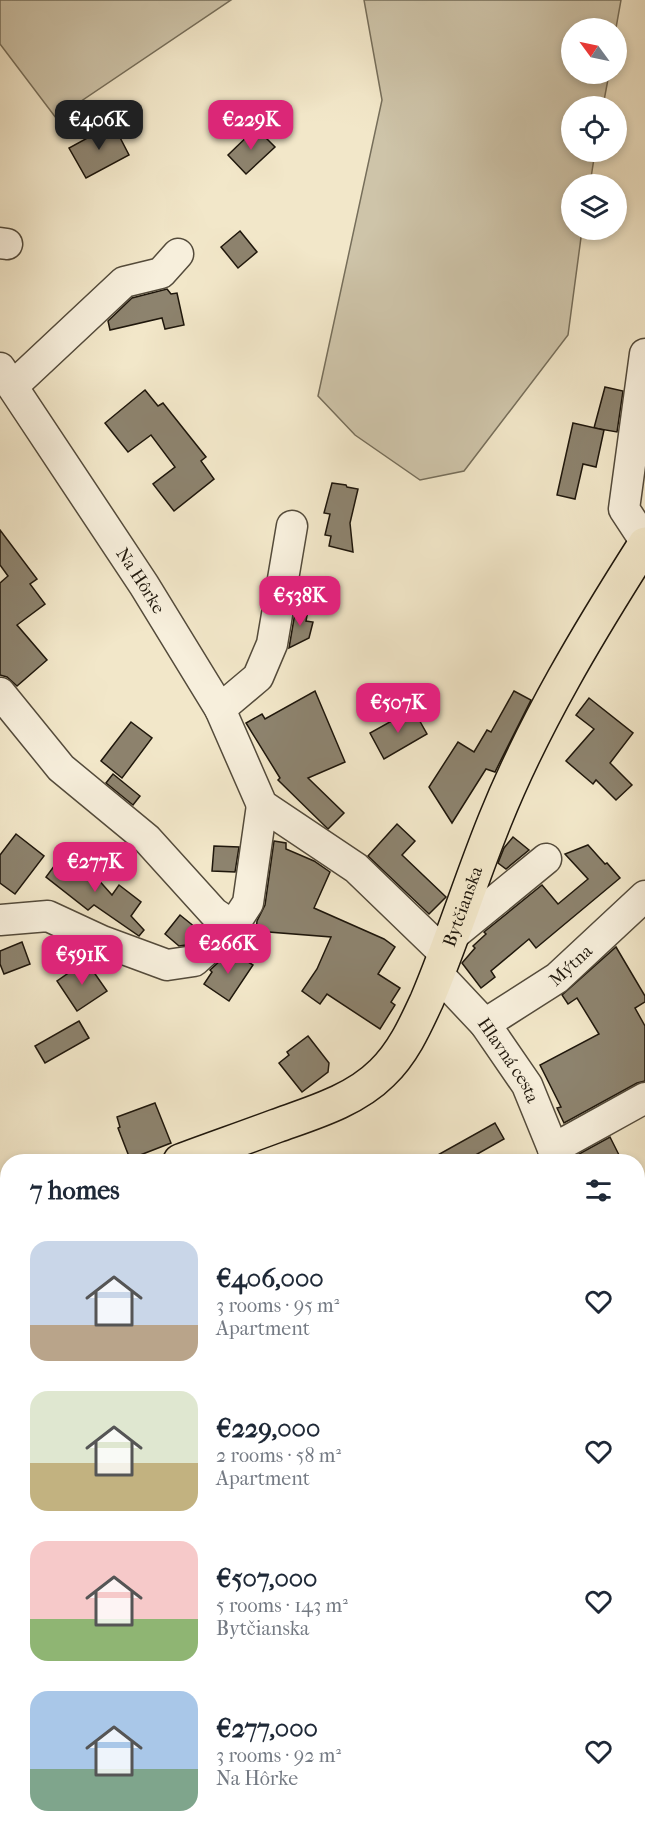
<!DOCTYPE html>
<html lang="en">
<head>
<meta charset="utf-8">
<style>
	body { margin:0; font-family:"IM FELL French Canon",serif; background:#f2f2f3; color:#1f2937; height:100vh; display:flex; flex-direction:column; font-size:22px; white-space:nowrap }
	* { box-sizing:border-box; margin:0 }
	p { font-size:20px; color:#747a83 }
	.icon { flex:none; width:33px; height:33px; fill:none; stroke:currentColor; stroke-width:2; stroke-linecap:round; stroke-linejoin:round }
	.map { position:relative; flex:1; overflow:hidden }
	.panel { position:absolute; left:0px; top:1154px; width:645px; height:686px; display:flex; flex-direction:column; background:#fff; border-radius:24px 24px 0 0; box-shadow:0 3px 9px #0003 }
	.panel>* { flex:none }
	.needle { width:39px; rotate:303deg }
	.buttons { position:absolute; left:561px; top:18px; display:grid; gap:12px }
	.buttons a { display:grid; place-items:center; width:66px; height:66px; border-radius:50%; background:#fff; box-shadow:0 3px 9px #0003; font-size:30px }
	.price { position:absolute; translate:-50% -51px; padding:0 14px; border-radius:12px; background:#db2777; color:#fff; font-size:20px; line-height:39px; filter:drop-shadow(0 2px 3px #0008) }
	.price::after { content:''; position:absolute; left:50%; top:36px; width:18px; height:14px; margin-left:-9px; background:inherit; clip-path:polygon(0 0,100% 0,50% 100%) }
	.price.selected { background:#222; color:#fff }
	ul { padding:0; list-style:none }
	li { display:flex; align-items:center; gap:18px; height:150px; padding:0 30px }
	li span { display:grid; place-items:center; flex:none; width:168px; height:120px; border-radius:18px; color:#555 }
	li>.icon { margin-inline-start:auto }
	span .icon { width:72px; height:72px; fill:#fffc; stroke-width:1 }
	li b { font-size:26px }
	h2 { display:flex; justify-content:space-between; align-items:center; height:72px; padding:0 30px; font-size:26px }
	.map>svg:first-child { display:block }
	.green { fill:#cec4a9; stroke:#766e5a; stroke-width:1.5 }
	.building { fill:#8d836e; stroke:#1f170c; stroke-width:1.5 }
	.lines { fill:none; stroke-linecap:round; stroke-linejoin:round }
	.minor-casing { stroke:#544b3b; stroke-width:33 }
	.major-casing { stroke:#1f170c; stroke-width:36 }
	.minor { stroke:#f7efdc; stroke-width:30 }
	.major { stroke:#f2e7c9; stroke-width:33 }
	.labels { text-anchor:middle; stroke-width:6; stroke-linejoin:round; paint-order:stroke }
	.street-label { font-size:18px; fill:#1f170c; stroke:#f7efdc }
</style>
</head>
<body>
<div class="map">
<svg width="645" height="1838" viewBox="0 0 645 1838">
	<rect width="100%" height="100%" fill="#f2e7c9"/>
	<filter id="stains"><feTurbulence type="fractalNoise" baseFrequency=".00333" numOctaves="4"/><feColorMatrix values="0 0 0 0 .2 0 0 0 0 .09 0 0 0 0 .02 0 0 0 .5 -.17"/></filter>
	<radialGradient id="worn" r=".72"><stop offset=".6" stop-color="#630" stop-opacity="0"/><stop offset="1" stop-color="#630" stop-opacity=".3"/></radialGradient>
	<!-- green -->
	<g class="green">
		<polygon points="0,0 231,0 56,118 0,44"/>
		<polygon points="364,0 621,0 616,28 572,28 572,74 609,74 603,106 572,106 572,152 595,152 590,184 572,184 572,230 582,230 568,335 464,471 420,480 355,435 318,396 382,100"/>
	</g>
	<!-- building -->
	<g class="building">
		<polygon points="113,124 129,155 86,178 69,148"/>
		<polygon points="256,128 275,147 246,174 228,155"/>
		<polygon points="240,231 257,252 238,268 221,247"/>
		<polygon points="167,289 171,294 177,293 184,325 165,329 162,318 110,330 108,321 132,298"/>
		<polygon points="605,387 623,391 617,432 594,428"/>
		<polygon points="145,390 158,406 163,403 206,457 201,461 214,479 174,511 153,484 175,467 151,435 128,452 105,423"/>
		<polygon points="573,423 604,430 596,467 583,464 575,499 557,495"/>
		<polygon points="332,483 346,485 347,487 358,489 350,523 353,552 329,546 331,536 325,535 330,514 324,513"/>
		<polygon points="0,530 37,579 30,584 45,604 17,625 47,660 17,686 7,677 0,675 0,583 8,576 0,565"/>
		<polygon points="296,607 308,610 306,621 313,622 309,638 289,648"/>
		<polygon points="315,691 345,762 308,778 344,813 328,829 278,780 280,778 246,723 262,714 265,719"/>
		<polygon points="514,691 531,700 495,772 486,769 452,823 429,787 458,742 474,752 487,730 491,732"/>
		<polygon points="589,698 633,733 610,763 632,785 616,800 596,780 593,784 566,761 594,729 576,715"/>
		<polygon points="413,709 427,734 384,759 370,733"/>
		<polygon points="131,722 152,738 122,778 101,761"/>
		<polygon points="113,774 140,796 133,805 106,783"/>
		<polygon points="397,824 415,841 402,855 446,897 429,914 368,856"/>
		<polygon points="16,834 44,856 15,894 0,883 0,855"/>
		<polygon points="513,837 529,850 506,869 498,863 504,848"/>
		<polygon points="274,841 286,843 286,849 314,861 330,872 314,908 384,939 395,947 378,974 400,988 391,1002 395,1005 380,1029 327,994 320,1004 302,991 317,969 331,937 256,931 257,921 265,905"/>
		<polygon points="588,845 605,864 607,863 620,878 536,948 529,939 491,971 495,977 481,988 462,963 475,948 473,946 486,934 484,932 542,885 558,904 588,879 565,854"/>
		<polygon points="214,846 239,847 235,872 212,871"/>
		<polygon points="63,854 93,877 95,876 112,895 119,885 141,902 131,916 144,930 139,936 94,905 88,910 46,877"/>
		<polygon points="180,915 201,932 186,945 179,946 165,934"/>
		<polygon points="22,942 30,964 4,974 0,964 0,951"/>
		<polygon points="616,947 645,996 645,1002 635,1008 645,1026 645,1081 637,1083 564,1123 557,1108 561,1107 540,1065 599,1034 577,998 568,1004 562,995"/>
		<polygon points="231,951 253,965 229,1001 204,984 212,972 210,970"/>
		<polygon points="86,961 107,991 77,1011 57,981"/>
		<polygon points="79,1021 89,1038 45,1063 35,1046"/>
		<polygon points="308,1036 329,1063 328,1072 302,1092 279,1063 289,1055 287,1052"/>
		<polygon points="155,1103 171,1143 130,1159 118,1128 120,1127 117,1117"/>
		<polygon points="495,1123 504,1139 465,1161 427,1161"/>
		<polygon points="610,1137 622,1161 583,1161 579,1154"/>
	</g>
	<g class="lines">
		<!-- minor casing -->
		<g class="minor-casing">
			<g id="minor">
				<polyline points="0,243 7,244"/>
				<polyline points="645,354 624,509 645,541"/>
				<path id="s1" d="M 0,368 L 144,585 L 220,709 L 262,805 L 356,868 L 445,954"/>
				<polyline points="13,386 124,282 161,273 178,254"/>
				<polyline points="0,693 61,768 147,839 214,913 233,926"/>
				<polyline points="220,709 258,677 272,644 292,526"/>
				<polyline points="0,920 48,916 102,941 167,965 194,961 233,926 248,903 262,805"/>
				<polyline points="452,936 546,859"/>
				<path id="s2" d="M 438,974 L 485,1024 L 527,1085 L 558,1161"/>
				<path id="s3" d="M 485,1024 L 557,978 L 645,896"/>
				<polyline points="553,1149 645,1098"/>
				<polyline points="638,1371 645,1384"/>
				<polyline points="0,1452 8,1448"/>
				<polyline points="638,1472 645,1467"/>
				<polyline points="0,1544 8,1540"/>
				<polyline points="638,1607 645,1602"/>
				<polyline points="0,1726 8,1721"/>
				<polyline points="638,1730 645,1728"/>
				<polyline points="531,1832 532,1838"/>
				<polyline points="203,1838 212,1832"/>
				<polyline points="641,1838 645,1835"/>
			</g>
		</g>
		<!-- major casing -->
		<g class="major-casing">
			<g id="major">
				<path id="s4" d="M 180,1161 C 212,1149 244,1138 276,1126 C 312,1113 354,1101 382,1073 C 403,1053 415,1026 427,1000 C 452,941 471,879 495,820 C 534,723 589,632 645,544"/>
				<polyline points="0,1244 8,1240"/>
			</g>
		</g>
		<!-- minor -->
		<use href="#minor" class="minor"/>
		<!-- major -->
		<use href="#major" class="major"/>
	</g>
	<g class="labels">
		<!-- street labels -->
		<g class="street-label">
			<text dy="6" stroke="none"><textPath href="#s1" startOffset="255">Na Hôrke</textPath></text>
			<text dy="6" stroke="none"><textPath href="#s4" startOffset="408">Bytčianska</textPath></text>
			<text dy="6" stroke="none"><textPath href="#s3" startOffset="104">Mýtna</textPath></text>
			<text dy="6" stroke="none"><textPath href="#s2" startOffset="112">Hlavná cesta</textPath></text>
		</g>
	</g>
	<rect width="100%" height="100%" filter="url(#stains)"/>
	<rect width="100%" height="100%" fill="url(#worn)"/>
</svg>
<div class="buttons">
<a><svg class="needle" viewBox="-14 -14 28 28"><path d="M0-13l5 13h-10z" fill="#e53935"/><path d="M0 13l5-13h-10z" fill="#747a83"/></svg></a>
<a><svg class="icon" aria-label="locate" viewBox="0 0 24 24"><circle cx="12" cy="12" r="6"/><path d="M12 2v4M12 18v4M2 12h4M18 12h4"/></svg></a>
<a><svg class="icon" aria-label="layers" viewBox="0 0 24 24"><path d="M12 4l9 5-9 5-9-5zM3 14l9 5 9-5"/></svg></a>
</div>
<b class="price selected" style="left:99px;top:151px">€406K</b>
<b class="price" style="left:251px;top:151px">€229K</b>
<b class="price" style="left:300px;top:627px">€538K</b>
<b class="price" style="left:398px;top:734px">€507K</b>
<b class="price" style="left:95px;top:893px">€277K</b>
<b class="price" style="left:228px;top:975px">€266K</b>
<b class="price" style="left:82px;top:986px">€591K</b>
<section class="panel">
<h2>7 homes<svg class="icon" aria-label="filters" viewBox="0 0 24 24"><path d="M4 7h16M4 17h16"/><circle cx="9" cy="7" r="2"/><circle cx="15" cy="17" r="2"/></svg></h2>
<ul>
<li><span style="background:linear-gradient(#c9d6e8 70%,#b9a48a 0)"><svg class="icon" aria-label="home" viewBox="0 0 24 24"><path d="M3 11l9-7 9 7M6 9v11h12V9"/></svg></span><div><b>€406,000</b><p>3 rooms · 95 m²</p><p>Apartment</p></div><svg class="icon" aria-label="heart" viewBox="0 0 24 24"><path d="M12 20l-8-8c-3-5 5-10 8-4 3-6 11-1 8 4z"/></svg></li>
<li><span style="background:linear-gradient(#dfe7d0 60%,#c2b280 0)"><svg class="icon" aria-label="home" viewBox="0 0 24 24"><path d="M3 11l9-7 9 7M6 9v11h12V9"/></svg></span><div><b>€229,000</b><p>2 rooms · 58 m²</p><p>Apartment</p></div><svg class="icon" aria-label="heart" viewBox="0 0 24 24"><path d="M12 20l-8-8c-3-5 5-10 8-4 3-6 11-1 8 4z"/></svg></li>
<li><span style="background:linear-gradient(#f6c9c9 65%,#8fb573 0)"><svg class="icon" aria-label="home" viewBox="0 0 24 24"><path d="M3 11l9-7 9 7M6 9v11h12V9"/></svg></span><div><b>€507,000</b><p>5 rooms · 143 m²</p><p>Bytčianska</p></div><svg class="icon" aria-label="heart" viewBox="0 0 24 24"><path d="M12 20l-8-8c-3-5 5-10 8-4 3-6 11-1 8 4z"/></svg></li>
<li><span style="background:linear-gradient(#a9c7e8 65%,#7fa58c 0)"><svg class="icon" aria-label="home" viewBox="0 0 24 24"><path d="M3 11l9-7 9 7M6 9v11h12V9"/></svg></span><div><b>€277,000</b><p>3 rooms · 92 m²</p><p>Na Hôrke</p></div><svg class="icon" aria-label="heart" viewBox="0 0 24 24"><path d="M12 20l-8-8c-3-5 5-10 8-4 3-6 11-1 8 4z"/></svg></li>
</ul>
</section>
</div>
</body>
</html>
